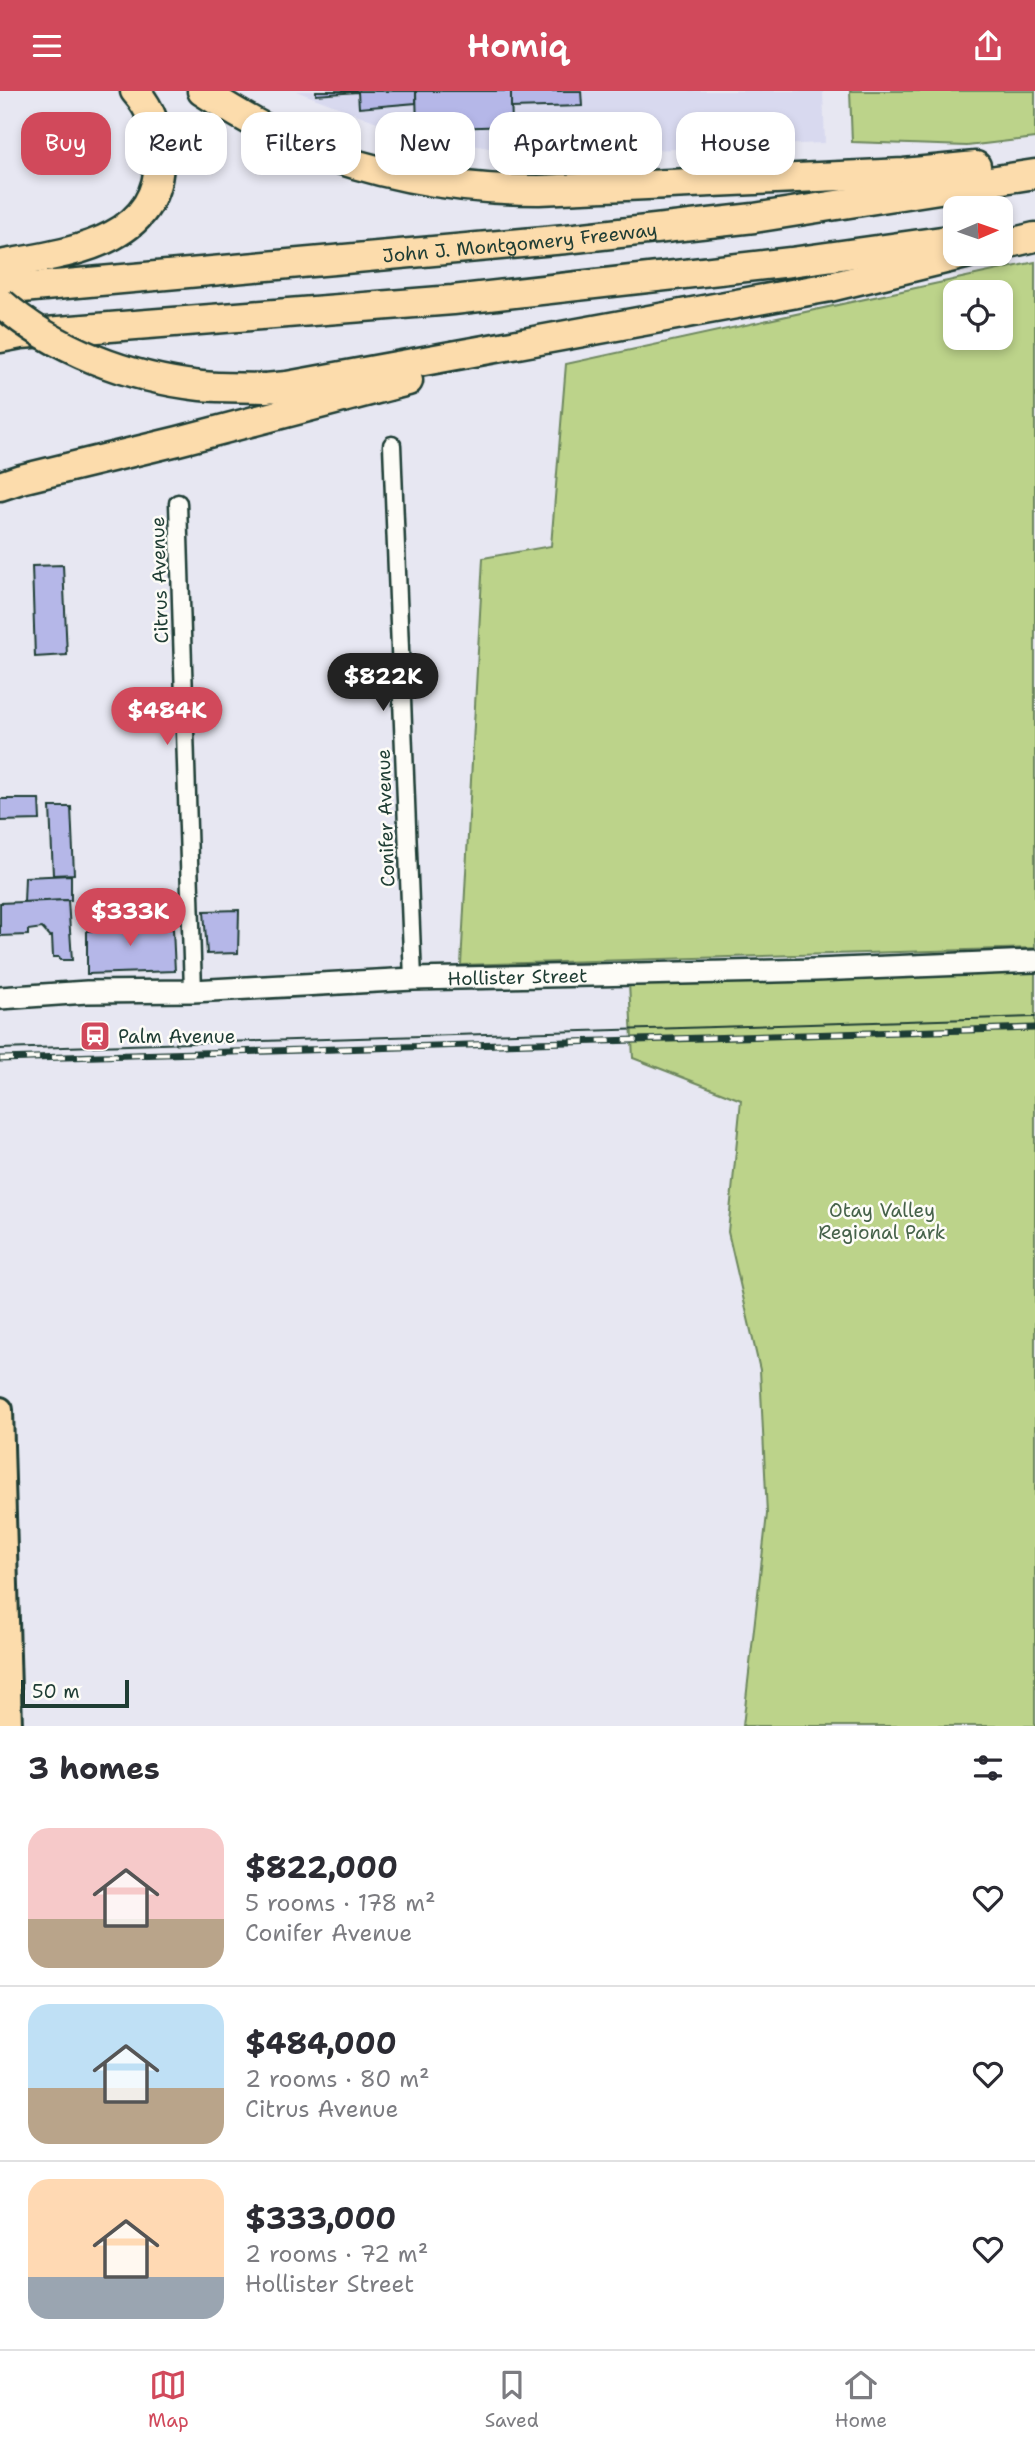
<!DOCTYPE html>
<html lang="en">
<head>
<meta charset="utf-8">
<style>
	body { margin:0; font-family:"Shantell Sans",sans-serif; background:#f2f2f3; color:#2b2b33; height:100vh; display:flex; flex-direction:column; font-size:26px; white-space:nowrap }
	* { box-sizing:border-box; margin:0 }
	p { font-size:23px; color:#7c7c81 }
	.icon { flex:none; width:38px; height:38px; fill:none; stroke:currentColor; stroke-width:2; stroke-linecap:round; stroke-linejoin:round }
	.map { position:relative; height:1635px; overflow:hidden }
	.side { display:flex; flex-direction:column; background:#fff; flex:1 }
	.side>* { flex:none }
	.hud { position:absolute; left:21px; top:21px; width:994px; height:63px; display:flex; gap:14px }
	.needle { width:46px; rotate:88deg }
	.fabs { position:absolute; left:943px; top:105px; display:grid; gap:14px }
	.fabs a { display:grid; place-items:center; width:70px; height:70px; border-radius:14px; background:#fff; box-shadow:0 4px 10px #0003; font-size:35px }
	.scale { position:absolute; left:21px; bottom:18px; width:108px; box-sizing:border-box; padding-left:7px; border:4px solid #1f3d34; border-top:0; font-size:19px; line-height:24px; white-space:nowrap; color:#1f3d34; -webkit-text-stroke:5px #fdfcf7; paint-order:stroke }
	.price { position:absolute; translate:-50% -60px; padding:0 16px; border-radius:24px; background:#d1495b; color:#fff; font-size:23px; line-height:46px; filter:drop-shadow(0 2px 4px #0008) }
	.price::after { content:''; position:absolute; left:50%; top:42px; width:21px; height:16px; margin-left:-10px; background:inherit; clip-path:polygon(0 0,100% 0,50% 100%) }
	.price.on { background:#222; color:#fff }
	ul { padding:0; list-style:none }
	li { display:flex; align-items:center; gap:21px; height:175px; padding:0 28px }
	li+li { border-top:2px solid #e1e1e2 }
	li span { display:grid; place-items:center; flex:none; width:196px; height:140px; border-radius:21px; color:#555 }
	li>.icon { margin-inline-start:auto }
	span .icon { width:84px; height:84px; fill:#fffc; stroke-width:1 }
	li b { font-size:30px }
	h2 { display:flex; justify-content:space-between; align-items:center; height:84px; padding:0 28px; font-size:30px }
	.chip { padding:0 24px; border-radius:21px; background:#fff; box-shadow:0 4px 10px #0003; font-size:24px; line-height:63px }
	.chip.on { background:#d1495b; color:#fff }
	header { display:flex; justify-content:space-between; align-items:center; height:91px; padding:0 28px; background:#d1495b; color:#fff; font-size:32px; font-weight:600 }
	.tab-bar { display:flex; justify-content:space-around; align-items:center; height:98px; border-top:2px solid #e1e1e2; background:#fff; font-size:19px; color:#7c7c81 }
	.tab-bar a { display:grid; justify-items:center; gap:4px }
	.tab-bar .on { color:#d1495b }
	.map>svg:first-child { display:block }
	.built { fill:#d8d9ef }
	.green { fill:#bcd38a; stroke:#6e885f; stroke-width:2; fill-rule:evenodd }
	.building { fill:#b5b7e8; stroke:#1f3d34; stroke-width:2 }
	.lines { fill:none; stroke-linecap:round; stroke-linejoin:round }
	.street-casing { stroke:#1f3d34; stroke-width:21 }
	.secondary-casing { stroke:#1f3d34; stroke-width:26 }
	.primary-casing { stroke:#1f3d34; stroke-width:30 }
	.highway-casing { stroke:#1f3d34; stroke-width:33 }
	.street { stroke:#fdfcf7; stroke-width:16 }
	.secondary { stroke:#fdfcf7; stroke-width:21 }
	.primary { stroke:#fcdcac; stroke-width:24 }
	.highway { stroke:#fcdcac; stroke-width:28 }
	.tram { stroke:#1f3d34; stroke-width:2 }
	.rail-casing { stroke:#1f3d34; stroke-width:7 }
	.rail { stroke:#fdfcf7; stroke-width:4.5; stroke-dasharray:13; stroke-linecap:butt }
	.highway-bridge-casing { stroke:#1f3d34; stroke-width:33; stroke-linecap:butt }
	.highway-bridge { stroke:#fcdcac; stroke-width:28 }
	.labels { text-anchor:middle; stroke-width:5; stroke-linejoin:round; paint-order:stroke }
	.street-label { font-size:19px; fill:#1f3d34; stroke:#fdfcf7 }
	.poi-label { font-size:19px; fill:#1f3d34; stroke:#fdfcf7; text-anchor:start }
	.park-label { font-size:19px; fill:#46624a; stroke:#fdfcf7 }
</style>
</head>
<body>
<header><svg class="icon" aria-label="menu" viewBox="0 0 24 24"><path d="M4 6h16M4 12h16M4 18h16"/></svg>Homiq<svg class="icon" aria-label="share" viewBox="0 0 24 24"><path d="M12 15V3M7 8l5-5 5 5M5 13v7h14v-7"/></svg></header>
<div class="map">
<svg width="1035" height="1635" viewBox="0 0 1035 1635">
	<rect width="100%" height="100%" fill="#e7e7f2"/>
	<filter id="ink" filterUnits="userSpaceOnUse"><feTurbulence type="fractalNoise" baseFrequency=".0143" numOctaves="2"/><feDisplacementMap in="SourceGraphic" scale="14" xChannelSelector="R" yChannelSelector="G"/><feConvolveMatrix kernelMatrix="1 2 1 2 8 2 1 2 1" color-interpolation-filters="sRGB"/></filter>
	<g filter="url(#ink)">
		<!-- built -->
		<polygon class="built" points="296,0 823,0 825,52 552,63 489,57 428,46 377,31"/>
		<!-- green -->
		<g class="green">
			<polygon points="850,0 1035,0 1035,47 967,55 852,51"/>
			<path d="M 1035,171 L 1035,857 L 461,874 L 483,467 L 551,455 L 566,273 ZM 1001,201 L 1001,247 L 956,247 L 956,201 Z"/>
			<polygon points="1035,879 1035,1635 743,1635 767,1423 760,1279 728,1141 741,1009 633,967 629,892"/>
		</g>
		<!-- building -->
		<g class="building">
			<polygon points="316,0 416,0 416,12 359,17 358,1 316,4"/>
			<polygon points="416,0 511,0 512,35 417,38"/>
			<polygon points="511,0 581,0 582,15 511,17"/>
			<polygon points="63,474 67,564 35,566 32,475"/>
			<polygon points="0,708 39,708 40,729 0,730"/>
			<polygon points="50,716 71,716 74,783 53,784"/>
			<polygon points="71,784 71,809 24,811 25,786"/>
			<polygon points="68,809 72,869 60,869 59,866 53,866 52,845 50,846 42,837 28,839 28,844 0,845 0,812"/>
			<polygon points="127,810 127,839 144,838 144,831 164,831 164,837 173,838 175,880 87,883 87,840 116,839 115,811"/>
			<polygon points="239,819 238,862 207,863 204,820"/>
		</g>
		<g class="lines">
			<!-- street casing -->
			<g class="street-casing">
				<g id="street">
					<polyline points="392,354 413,888"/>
					<polyline points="178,412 193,900"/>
				</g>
			</g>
			<!-- secondary casing -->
			<g class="secondary-casing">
				<g id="secondary">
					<path id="s1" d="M 0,907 L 87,901 L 193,900 L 413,888 L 816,879 L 1035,870"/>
				</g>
			</g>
			<!-- primary casing -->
			<g class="primary-casing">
				<polyline id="primary" points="0,1319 9,1635"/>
			</g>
			<!-- highway casing -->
			<g class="highway-casing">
				<g id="highway">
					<path d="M 202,0 C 234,21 268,41 305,56 C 379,85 459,99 539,99 L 904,82 L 976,75"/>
					<polyline points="1001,154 1035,146"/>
					<path d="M 0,174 C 67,162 162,153 159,64 C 158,39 152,19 135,0"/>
					<path id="s2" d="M 0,199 L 566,148 L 754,127 L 1035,83"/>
					<polyline points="0,247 21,243 453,209 791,171 956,148"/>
					<polyline points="265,297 287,295 830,196 966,163"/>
					<polyline points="0,395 21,388 178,350 408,290"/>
				</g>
			</g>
			<!-- street -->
			<use href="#street" class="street"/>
			<!-- secondary -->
			<use href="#secondary" class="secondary"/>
			<!-- primary -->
			<use href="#primary" class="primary"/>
			<!-- highway -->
			<use href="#highway" class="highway"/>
			<!-- tram -->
			<polyline class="tram" points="0,958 1035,926"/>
			<!-- rail casing -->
			<g class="rail-casing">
				<polyline id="rail" points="0,968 1035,937"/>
			</g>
			<!-- rail -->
			<use href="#rail" class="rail"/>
			<!-- highway-bridge casing -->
			<g class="highway-bridge-casing">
				<path id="highway-bridge" d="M 0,211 C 54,259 129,287 201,295 C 222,297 244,296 265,297"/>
			</g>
			<!-- highway-bridge -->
			<use href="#highway-bridge" class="highway-bridge"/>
		</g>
	</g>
	<!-- icons -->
	<defs>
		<g id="station-square" transform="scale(1.575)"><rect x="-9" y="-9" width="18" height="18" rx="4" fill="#d1495b" stroke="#fdfcf7"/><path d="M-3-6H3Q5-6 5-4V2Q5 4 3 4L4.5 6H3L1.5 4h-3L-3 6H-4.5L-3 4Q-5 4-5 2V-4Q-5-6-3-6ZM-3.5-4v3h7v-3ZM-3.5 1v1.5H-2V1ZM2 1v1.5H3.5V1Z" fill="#fff"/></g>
	</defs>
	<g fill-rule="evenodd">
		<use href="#station-square" x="95" y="945"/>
	</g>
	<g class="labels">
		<!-- street labels -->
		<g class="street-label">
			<text dy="7" stroke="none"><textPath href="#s2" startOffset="522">John J. Montgomery Freeway</textPath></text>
			<text transform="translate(159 489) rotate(-92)" y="7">Citrus Avenue</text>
			<text transform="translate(385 727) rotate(-92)" y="7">Conifer Avenue</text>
			<text dy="7" stroke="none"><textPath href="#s1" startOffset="518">Hollister Street</textPath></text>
		</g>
		<!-- poi labels -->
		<g class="poi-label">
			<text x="118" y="952">Palm Avenue</text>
		</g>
		<!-- park labels -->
		<g class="park-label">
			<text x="882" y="1126">Otay Valley<tspan x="882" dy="22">Regional Park</tspan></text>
		</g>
	</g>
</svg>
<div class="fabs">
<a><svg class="needle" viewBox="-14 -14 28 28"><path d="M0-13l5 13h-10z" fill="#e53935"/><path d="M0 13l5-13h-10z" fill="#7c7c81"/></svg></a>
<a><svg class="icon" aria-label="locate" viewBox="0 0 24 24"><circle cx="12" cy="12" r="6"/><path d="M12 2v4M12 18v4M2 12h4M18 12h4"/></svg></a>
</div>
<div class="scale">50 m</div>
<b class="price on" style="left:383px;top:622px">$822K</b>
<b class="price" style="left:167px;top:656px">$484K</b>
<b class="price" style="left:130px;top:857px">$333K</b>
<div class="hud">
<a class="chip on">Buy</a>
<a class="chip">Rent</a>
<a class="chip">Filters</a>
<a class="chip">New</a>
<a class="chip">Apartment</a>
<a class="chip">House</a>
</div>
</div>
<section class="side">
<h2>3 homes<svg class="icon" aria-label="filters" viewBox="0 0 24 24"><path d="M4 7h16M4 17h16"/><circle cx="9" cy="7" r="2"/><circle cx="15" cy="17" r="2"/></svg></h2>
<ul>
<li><span style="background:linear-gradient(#f6c9c9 65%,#b9a48a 0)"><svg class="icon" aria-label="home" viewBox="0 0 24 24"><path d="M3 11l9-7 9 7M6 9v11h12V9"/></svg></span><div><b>$822,000</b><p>5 rooms · 178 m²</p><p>Conifer Avenue</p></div><svg class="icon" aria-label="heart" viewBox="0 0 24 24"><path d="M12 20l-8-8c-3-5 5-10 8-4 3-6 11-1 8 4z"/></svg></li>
<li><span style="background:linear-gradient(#bfe0f5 60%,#b9a48a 0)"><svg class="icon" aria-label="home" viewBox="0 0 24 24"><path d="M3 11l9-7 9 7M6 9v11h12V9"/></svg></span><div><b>$484,000</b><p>2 rooms · 80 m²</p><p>Citrus Avenue</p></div><svg class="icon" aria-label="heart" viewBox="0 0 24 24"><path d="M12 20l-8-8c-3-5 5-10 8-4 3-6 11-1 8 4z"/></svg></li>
<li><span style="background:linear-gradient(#ffd9b3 70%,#9aa5b1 0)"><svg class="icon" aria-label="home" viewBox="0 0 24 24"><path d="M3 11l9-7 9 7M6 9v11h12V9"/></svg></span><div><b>$333,000</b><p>2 rooms · 72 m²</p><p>Hollister Street</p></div><svg class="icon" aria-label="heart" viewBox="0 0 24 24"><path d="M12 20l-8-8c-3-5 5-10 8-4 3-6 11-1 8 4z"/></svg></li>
</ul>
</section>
<nav class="tab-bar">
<a class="on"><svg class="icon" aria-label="map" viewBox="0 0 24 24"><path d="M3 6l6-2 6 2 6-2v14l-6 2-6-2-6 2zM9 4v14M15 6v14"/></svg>Map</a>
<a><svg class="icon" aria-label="saved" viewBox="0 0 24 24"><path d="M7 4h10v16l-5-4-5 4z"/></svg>Saved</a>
<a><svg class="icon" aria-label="home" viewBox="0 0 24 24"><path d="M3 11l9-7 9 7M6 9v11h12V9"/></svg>Home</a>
</nav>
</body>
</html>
